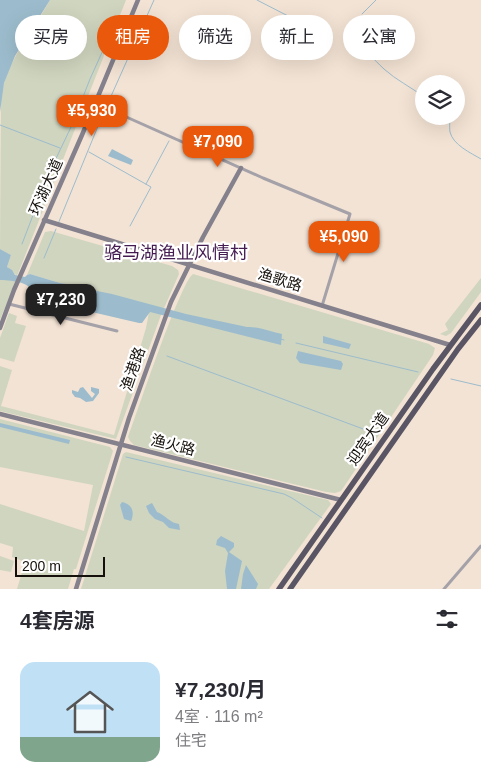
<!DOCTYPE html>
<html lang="zh">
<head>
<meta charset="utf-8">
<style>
	body { margin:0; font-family:Helvetica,"Noto Sans SC",sans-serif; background:#f2f2f3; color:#2b2b33; height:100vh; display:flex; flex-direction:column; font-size:19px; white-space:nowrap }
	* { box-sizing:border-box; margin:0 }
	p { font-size:16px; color:#7c7c81 }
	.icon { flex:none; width:28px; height:28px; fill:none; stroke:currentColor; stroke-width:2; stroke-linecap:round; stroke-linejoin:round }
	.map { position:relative; height:589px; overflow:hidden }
	.drawer { display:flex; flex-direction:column; background:#fff; flex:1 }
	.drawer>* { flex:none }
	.top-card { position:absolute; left:15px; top:15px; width:451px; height:45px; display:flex; gap:10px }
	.buttons { position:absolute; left:415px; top:75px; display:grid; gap:10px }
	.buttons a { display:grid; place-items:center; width:50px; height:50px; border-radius:50%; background:#fff; box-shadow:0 5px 20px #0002; font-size:25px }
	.scale { position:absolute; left:15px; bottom:12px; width:90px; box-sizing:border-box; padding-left:5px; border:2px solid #15100b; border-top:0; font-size:14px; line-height:18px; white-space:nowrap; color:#15100b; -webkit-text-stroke:4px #fff; paint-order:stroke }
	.price { position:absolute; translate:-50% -42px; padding:0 11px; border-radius:10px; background:#ea580c; color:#fff; font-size:16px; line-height:32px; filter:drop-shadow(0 1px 2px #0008) }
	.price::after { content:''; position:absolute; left:50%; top:30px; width:15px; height:11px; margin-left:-8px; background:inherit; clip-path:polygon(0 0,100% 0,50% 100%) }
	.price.on { background:#222; color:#fff }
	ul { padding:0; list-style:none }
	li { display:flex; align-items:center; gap:15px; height:125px; padding:0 20px }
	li+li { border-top:1px solid #e1e1e2 }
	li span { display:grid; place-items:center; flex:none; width:140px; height:100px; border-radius:15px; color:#555 }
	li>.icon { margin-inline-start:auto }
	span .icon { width:60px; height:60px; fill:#fffc; stroke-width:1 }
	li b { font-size:21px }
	h2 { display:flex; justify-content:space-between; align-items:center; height:60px; padding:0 20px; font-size:21px }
	.pill { padding:0 18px; border-radius:22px; background:#fff; box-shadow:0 5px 20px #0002; font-size:18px; line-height:45px }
	.pill.on { background:#ea580c; color:#fff }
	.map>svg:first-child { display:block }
	.green { fill:#d0d5bf }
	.water { fill:#9cbccd }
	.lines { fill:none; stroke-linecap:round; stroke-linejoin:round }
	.stream { stroke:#9cbccd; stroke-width:1 }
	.street { stroke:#a4a1a9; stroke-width:3 }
	.secondary { stroke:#84808c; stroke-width:4.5 }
	.highway { stroke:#5a5564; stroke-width:5.5 }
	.labels { text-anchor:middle; stroke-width:4.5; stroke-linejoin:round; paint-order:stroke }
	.street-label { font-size:15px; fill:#15100b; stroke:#fff }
	.quarter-label { font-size:18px; fill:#441c51; stroke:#fff }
</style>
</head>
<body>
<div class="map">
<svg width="481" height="589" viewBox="0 0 481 589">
	<rect width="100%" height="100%" fill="#f3e3d4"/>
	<!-- green -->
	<g class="green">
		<path d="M 50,0 L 126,0 L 17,276 L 7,267 L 11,255 L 0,249 L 1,95 C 9,57 32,33 50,0 Z"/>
		<polygon points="51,231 172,266 178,270 179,274 161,315 116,439 0,411 0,366 12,370 1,406 114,435 146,328 149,312 126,299 82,288 79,286 60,283 30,274 27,275 45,232"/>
		<path d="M 193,274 L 429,344 L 435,348 L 433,355 L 341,491 L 335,493 L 326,492 L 134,445 L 130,441 L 128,437 C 137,413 180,283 193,274 Z"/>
		<polygon points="0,276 16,281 0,320"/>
		<polygon points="481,278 481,292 451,333 446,336 440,334 448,330 445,324"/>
		<polygon points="9,313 17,316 15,323 26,326 14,362 0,358 0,338"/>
		<polygon points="0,419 110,447 113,451 76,569 74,569 68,589 17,589 25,562 12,557 13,547 0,543 0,504 84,531 93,485 0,467"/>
		<polygon points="126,452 328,500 331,504 269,589 81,589 123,454"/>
		<polygon points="0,556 14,561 11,572 0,570"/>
	</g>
	<!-- water -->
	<g class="water">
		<polygon points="0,0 50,0 15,56 4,83 0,112"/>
		<polygon points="112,149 133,160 131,165 108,156"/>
		<path d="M 0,249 L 11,255 L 7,267 L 12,270 L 15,275 L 25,277 L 27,275 L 30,274 L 60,283 L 80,286 L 82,288 L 112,294 L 186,314 L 247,327 C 256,326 272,332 282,334 L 281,345 L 150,312 L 142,323 L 139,323 L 36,299 L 34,298 C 33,281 14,281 0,280 Z"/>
		<polygon points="323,336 351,344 349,349 323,343"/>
		<polygon points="298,351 341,361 343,364 341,370 300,363 296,358"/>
		<polygon points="83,387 92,398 95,394 91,391 91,387 99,389 99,393 93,401 86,402 80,398 75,397 72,393 72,390 78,392 80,388"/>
		<polygon points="0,423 70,440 69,444 0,427"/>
		<path d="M 122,502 C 132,504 135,512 131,521 L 124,519 L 120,505 Z"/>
		<path d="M 152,503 L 157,512 C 165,515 170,523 179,524 L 180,530 L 169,528 L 163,522 L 155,519 L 149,513 L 146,506 Z"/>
		<polygon points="221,536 234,543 234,547 229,552 242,561 236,589 227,589 225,571 228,553 225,548 216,545 217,540"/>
		<polygon points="246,565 258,584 256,589 241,589 243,574"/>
	</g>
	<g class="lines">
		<!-- stream -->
		<g class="stream">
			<polyline points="257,0 325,35"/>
			<polyline points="362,14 376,0"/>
			<polyline points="347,31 359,18"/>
			<path d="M 353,43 C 368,51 372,58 384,69 C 396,80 411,87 424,97"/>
			<polyline points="108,103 154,0"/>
			<path d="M 448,116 C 451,122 449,126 450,132 C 453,145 471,153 481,159"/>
			<polyline points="0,125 60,148"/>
			<polyline points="89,152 151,187 130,226"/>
			<polyline points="146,184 169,141"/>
			<polyline points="58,224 105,109"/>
			<polyline points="22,244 50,171 72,125 90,79 109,37 114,21"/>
			<polyline points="44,258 56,229"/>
			<polyline points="281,339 284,340"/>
			<polyline points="296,343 418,372"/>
			<polyline points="167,356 374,433"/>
			<polyline points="451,379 481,386"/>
			<polyline points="126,457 284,494 292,498 322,518"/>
		</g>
		<!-- street -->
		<g class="street">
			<polyline points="95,103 263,178 350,214 322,306"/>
			<polyline points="9,304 117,331"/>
			<polyline points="444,589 481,546"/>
		</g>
		<!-- secondary -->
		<g class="secondary">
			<polyline points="44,220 450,345"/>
			<polyline points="0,328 14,290 82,135 138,0"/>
			<polyline points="0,414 341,500"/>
			<polyline points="76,589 129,418 171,302 203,237 241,168"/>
		</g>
		<!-- highway -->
		<g class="highway">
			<polyline points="279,589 433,369 481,305"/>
			<polyline points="290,589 458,349 481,320"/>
		</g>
	</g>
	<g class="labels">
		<!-- street labels -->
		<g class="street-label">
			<text transform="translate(46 187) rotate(-66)" y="5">环湖大道</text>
			<text transform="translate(280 280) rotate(17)" y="5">渔歌路</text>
			<text transform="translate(133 369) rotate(-71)" y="5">渔港路</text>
			<text transform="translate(368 439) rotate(-55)" y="5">迎宾大道</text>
			<text transform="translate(173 445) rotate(14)" y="5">渔火路</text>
		</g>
		<!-- quarter labels -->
		<g class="quarter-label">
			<text x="176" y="259">骆马湖渔业风情村</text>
		</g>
	</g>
</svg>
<div class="buttons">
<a><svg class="icon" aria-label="layers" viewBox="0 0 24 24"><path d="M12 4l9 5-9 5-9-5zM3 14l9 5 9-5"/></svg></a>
</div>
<div class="scale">200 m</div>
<b class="price" style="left:92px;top:137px">¥5,930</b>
<b class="price" style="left:218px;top:168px">¥7,090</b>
<b class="price" style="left:344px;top:263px">¥5,090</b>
<b class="price on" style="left:61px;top:326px">¥7,230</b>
<div class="top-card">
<a class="pill">买房</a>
<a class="pill on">租房</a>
<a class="pill">筛选</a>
<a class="pill">新上</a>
<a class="pill">公寓</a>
</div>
</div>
<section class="drawer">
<h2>4套房源<svg class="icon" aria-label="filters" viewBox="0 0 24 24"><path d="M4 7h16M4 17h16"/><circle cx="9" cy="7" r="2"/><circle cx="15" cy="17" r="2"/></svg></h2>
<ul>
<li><span style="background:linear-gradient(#bfe0f5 75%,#7fa58c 0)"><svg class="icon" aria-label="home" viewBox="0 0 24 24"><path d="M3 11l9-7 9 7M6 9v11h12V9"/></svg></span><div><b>¥7,230/月</b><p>4室 · 116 m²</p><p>住宅</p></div></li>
</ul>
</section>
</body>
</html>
